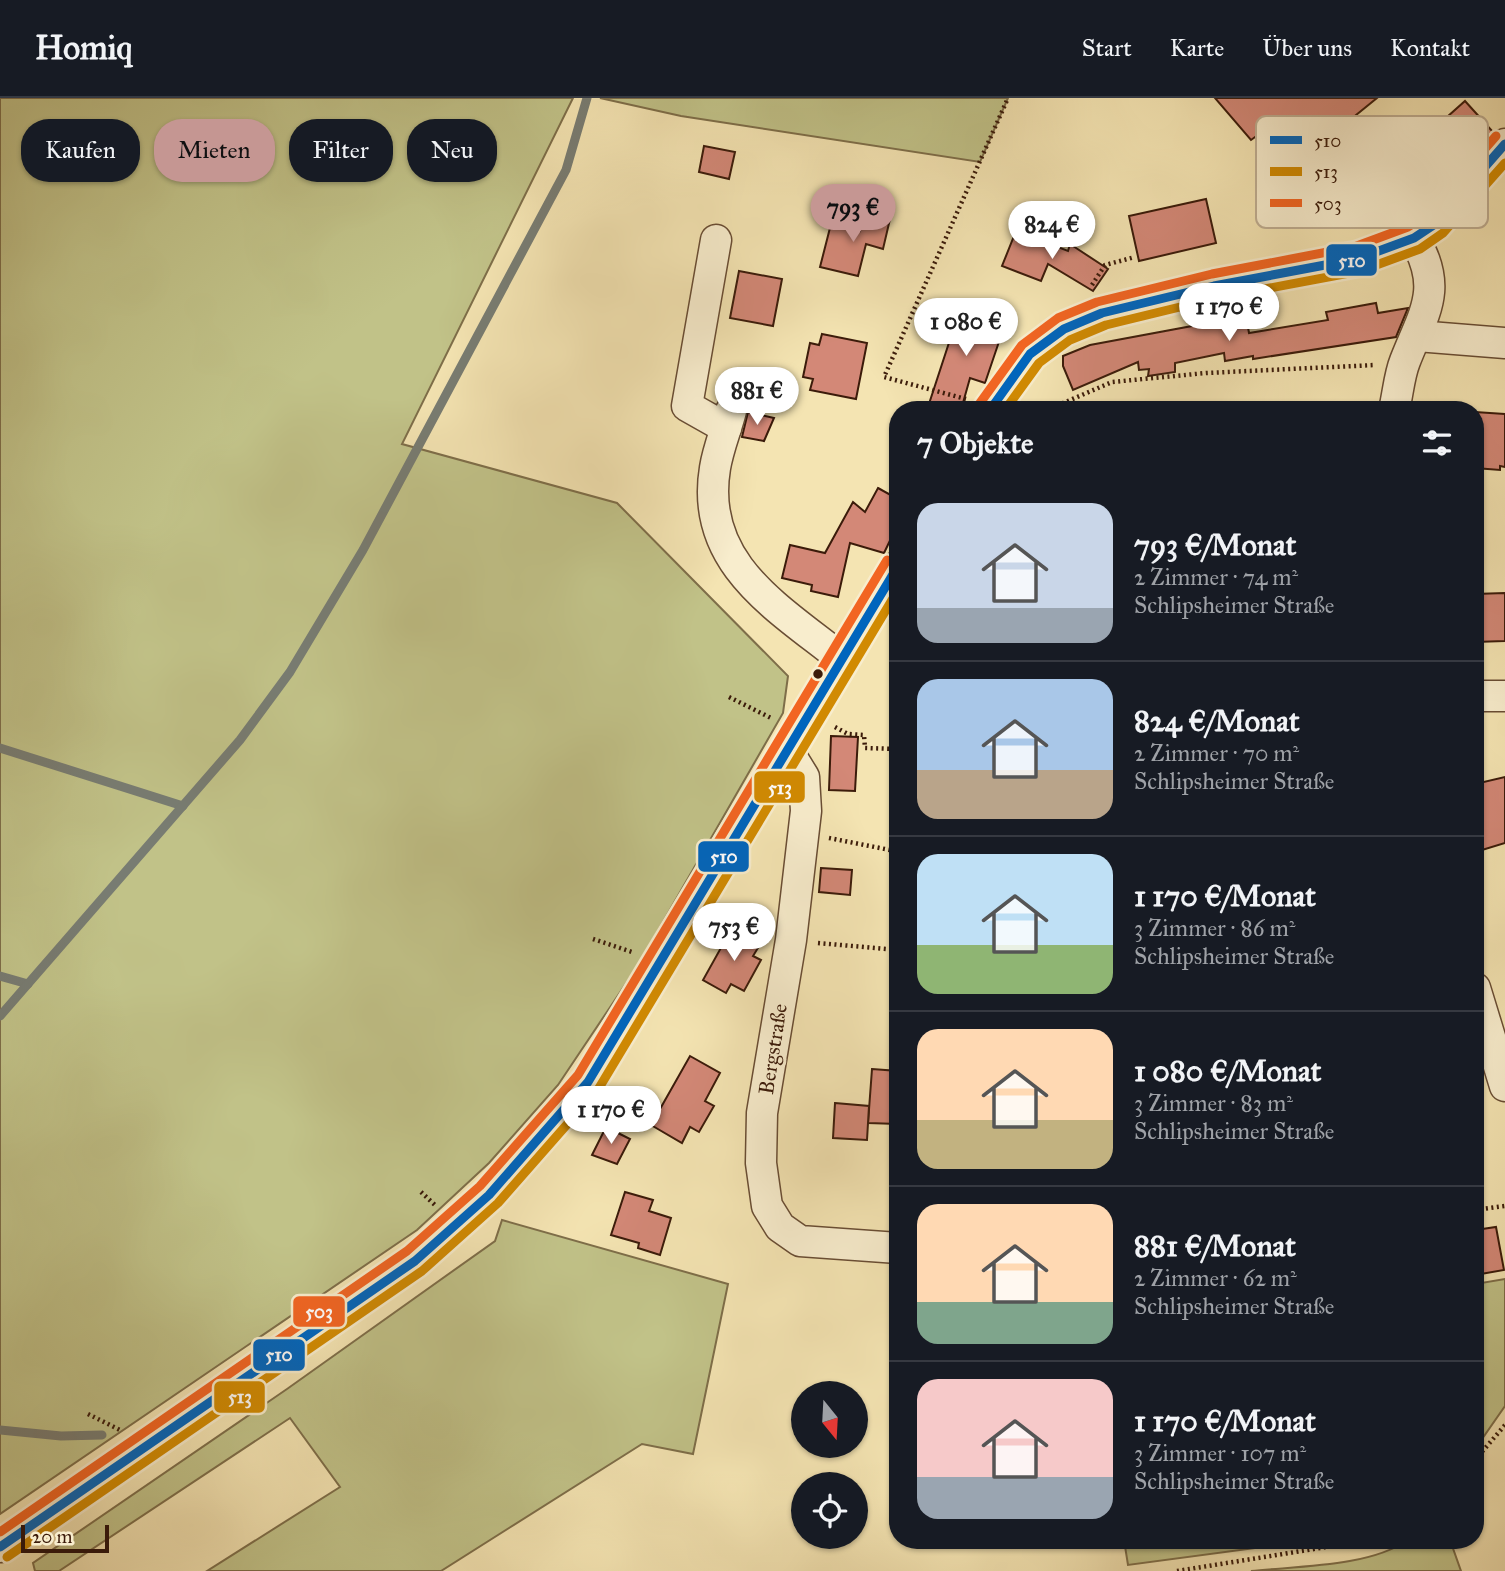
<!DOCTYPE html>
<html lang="de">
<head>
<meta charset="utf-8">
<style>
	body { margin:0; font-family:"IM FELL Great Primer",serif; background:#242831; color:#f1f3f6; height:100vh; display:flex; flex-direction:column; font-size:26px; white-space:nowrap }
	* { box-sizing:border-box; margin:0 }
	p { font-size:23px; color:#9ea1a6 }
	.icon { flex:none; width:38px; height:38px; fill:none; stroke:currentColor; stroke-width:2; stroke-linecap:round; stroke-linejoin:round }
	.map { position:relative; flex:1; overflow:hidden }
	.details { position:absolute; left:889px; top:303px; width:595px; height:1148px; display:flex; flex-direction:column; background:#171b24; border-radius:28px; box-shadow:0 2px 5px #0004 }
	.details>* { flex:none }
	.top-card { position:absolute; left:21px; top:21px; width:665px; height:63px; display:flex; gap:14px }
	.needle { width:46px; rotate:162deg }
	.buttons { position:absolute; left:791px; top:1283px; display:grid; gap:14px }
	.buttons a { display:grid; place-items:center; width:77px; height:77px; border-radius:50%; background:#171b24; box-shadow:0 2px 5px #0004; font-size:35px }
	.scale { position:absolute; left:21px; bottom:18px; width:88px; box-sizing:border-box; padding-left:7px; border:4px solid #3b1b0a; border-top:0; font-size:19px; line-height:24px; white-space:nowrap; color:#3b1b0a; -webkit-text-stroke:5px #f8edcd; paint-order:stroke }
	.price { position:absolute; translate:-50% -60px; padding:0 16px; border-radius:24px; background:#fff; color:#222; font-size:23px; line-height:46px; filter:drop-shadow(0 2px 4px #0008) }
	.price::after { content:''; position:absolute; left:50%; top:42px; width:21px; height:16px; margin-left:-10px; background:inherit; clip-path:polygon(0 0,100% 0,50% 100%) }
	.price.active { background:#c59692; color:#111 }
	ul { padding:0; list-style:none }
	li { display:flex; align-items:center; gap:21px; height:175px; padding:0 28px }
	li+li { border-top:2px solid #363941 }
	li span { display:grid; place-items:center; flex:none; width:196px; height:140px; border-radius:21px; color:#555 }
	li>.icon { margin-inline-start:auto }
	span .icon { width:84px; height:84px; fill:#fffc; stroke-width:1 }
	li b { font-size:30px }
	h2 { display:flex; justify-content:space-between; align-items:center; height:84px; padding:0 28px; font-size:30px }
	.tag { padding:0 24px; border-radius:28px; background:#171b24; box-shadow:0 2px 5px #0004; font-size:24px; line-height:63px }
	.tag.active { background:#c59692; color:#111 }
	header { display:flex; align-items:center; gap:42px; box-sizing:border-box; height:98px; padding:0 35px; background:#171b24; border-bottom:2px solid #363941 }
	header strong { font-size:33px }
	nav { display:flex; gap:38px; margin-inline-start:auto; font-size:24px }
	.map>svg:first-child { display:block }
	.green { fill:#c1c288; stroke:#7e6e49; stroke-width:2 }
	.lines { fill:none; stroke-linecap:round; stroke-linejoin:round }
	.stream { stroke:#787c72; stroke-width:9 }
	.building { fill:#d38877; stroke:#3b1b0a; stroke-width:2 }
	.minor-casing { stroke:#694d34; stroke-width:33 }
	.path { stroke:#3b1b0a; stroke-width:4.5; stroke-dasharray:2 3.5; stroke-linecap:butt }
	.minor { stroke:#f8edcd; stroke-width:30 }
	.bus-1-casing { stroke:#f8edcd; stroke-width:14 }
	.bus-2-casing { stroke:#f8edcd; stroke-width:14 }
	.bus-3-casing { stroke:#f8edcd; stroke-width:14 }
	.bus-1 { stroke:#0065bd; stroke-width:9 }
	.bus-2 { stroke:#d18a02; stroke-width:9 }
	.bus-3 { stroke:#f26522; stroke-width:9 }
	.bus-dot { fill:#3b1b0a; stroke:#f8edcd; stroke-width:2.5 }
	.labels { text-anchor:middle; stroke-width:6; stroke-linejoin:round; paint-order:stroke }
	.street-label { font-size:21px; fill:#3b1b0a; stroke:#f8edcd }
	.key { fill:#f8edcd; stroke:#bfae92; stroke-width:2 }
	.key-label { font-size:19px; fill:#3b1b0a }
	.line-badge { stroke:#f8edcd; stroke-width:2.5 }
	.badge-label { font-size:19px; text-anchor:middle; font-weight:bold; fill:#fff }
</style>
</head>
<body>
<header>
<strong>Homiq</strong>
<nav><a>Start</a><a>Karte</a><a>Über uns</a><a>Kontakt</a></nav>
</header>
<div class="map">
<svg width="1505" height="1473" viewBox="0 0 1505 1473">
	<rect width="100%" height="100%" fill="#f4e4b2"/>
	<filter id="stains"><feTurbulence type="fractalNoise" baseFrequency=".00286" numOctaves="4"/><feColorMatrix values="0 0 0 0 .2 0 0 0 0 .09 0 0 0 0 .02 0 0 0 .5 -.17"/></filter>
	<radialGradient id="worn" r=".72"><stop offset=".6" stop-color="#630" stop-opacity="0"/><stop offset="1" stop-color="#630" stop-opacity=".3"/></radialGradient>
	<!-- green -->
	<g class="green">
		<polygon points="0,0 573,0 402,346 617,405 788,578 783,615 637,869 558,987 489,1065 417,1132 0,1416"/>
		<polygon points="600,0 1008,0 980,64 681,18"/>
		<polygon points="502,1122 728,1186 693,1356 642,1346 441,1473 207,1473 340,1389 290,1320 59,1473 35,1473 33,1465 287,1291 495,1143"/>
		<polygon points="1505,1181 1505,1308 1475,1351 1475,1186"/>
		<polygon points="1124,1442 1314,1442 1128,1467"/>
		<path d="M 1408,1442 L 1450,1442 L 1461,1473 L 1251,1473 C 1298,1468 1369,1469 1408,1442 Z"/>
	</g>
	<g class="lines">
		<!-- stream -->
		<g class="stream">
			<polyline points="0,650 183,708"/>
			<polyline points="0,878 28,886"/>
			<polyline points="0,918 240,642 290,574 363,452 566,72 587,0"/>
			<polyline points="0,1332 61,1338 102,1337"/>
		</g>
	</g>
	<!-- building -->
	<g class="building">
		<polygon points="1215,0 1377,0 1308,56 1280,21 1251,42"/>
		<polygon points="1465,3 1493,34 1471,58 1395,127 1364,93"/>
		<polygon points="704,48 735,54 729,81 699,74"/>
		<polygon points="1206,101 1216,145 1139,163 1129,118"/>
		<polygon points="864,114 890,121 883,151 866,146 858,178 820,169 831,126 860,133"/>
		<polygon points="1016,133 1068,153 1070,146 1108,171 1093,193 1048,166 1041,183 1002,168"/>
		<polygon points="739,173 782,181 773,228 730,220"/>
		<polygon points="1376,205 1378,215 1408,210 1396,239 1253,261 1253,258 1225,263 1224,255 1175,265 1175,274 1148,278 1149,271 1139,272 1138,264 1073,292 1063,268 1063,258 1090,247 1246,218 1249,235 1328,222 1326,214"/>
		<polygon points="961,208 1006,223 985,285 970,280 961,312 927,312"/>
		<polygon points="822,236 867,245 856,301 810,292 813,281 803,279 810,245 819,247"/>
		<polygon points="748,314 774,320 764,343 742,339"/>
		<polygon points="1475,314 1505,316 1505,369 1500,368 1500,372 1475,370"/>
		<polygon points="878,390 898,401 898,426 884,455 850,445 838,499 811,493 812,487 782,480 790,447 825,455 853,404 865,414"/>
		<polygon points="1505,495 1505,543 1475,544 1475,496"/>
		<polygon points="831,638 858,639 855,693 829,692"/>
		<polygon points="1505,679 1505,745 1482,752 1475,726 1475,686"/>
		<polygon points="821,770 852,772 850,797 819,794"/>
		<polygon points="732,830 761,845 753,858 761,862 744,893 731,886 726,895 703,882"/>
		<polygon points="690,958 720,975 705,1003 714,1008 699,1034 690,1029 682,1045 651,1027"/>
		<polygon points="872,971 898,973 898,1026 868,1025"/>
		<polygon points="835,1005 869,1008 867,1042 833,1040"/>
		<polygon points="606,1029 630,1041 617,1066 592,1057"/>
		<polygon points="625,1094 653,1102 649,1113 671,1120 660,1157 638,1150 639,1145 611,1137"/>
		<polygon points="1496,1129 1504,1172 1475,1177 1475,1132"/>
	</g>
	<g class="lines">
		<!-- minor casing -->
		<g class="minor-casing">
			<g id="minor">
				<polyline points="716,142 687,308 726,330"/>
				<polyline points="1417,238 1505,245"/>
				<polyline points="990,312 1030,256 1064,231 1102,215 1214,188 1357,161 1414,140 1435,126 1505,46"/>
				<path d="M 1394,312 C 1398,296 1399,278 1405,263 C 1424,214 1444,191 1414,140"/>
				<path d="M 731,313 C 726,332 718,351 715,370 C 699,466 779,510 842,561"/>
				<polyline points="1475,598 1505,598"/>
				<polyline points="788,653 804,679 806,713 791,842 762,1015 761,1065 767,1108 780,1129 800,1143 898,1150"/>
				<polyline points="1475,890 1505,988"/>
				<polyline points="0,1449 415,1163 489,1097 588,984 898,468"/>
			</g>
		</g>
		<!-- path -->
		<g class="path">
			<polyline points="1092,187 1105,167 1135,159"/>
			<polyline points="966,301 884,279 1008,0"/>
			<polyline points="1047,312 1112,284 1206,275 1375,267"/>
			<polyline points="729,599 773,621"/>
			<polyline points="835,629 848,636 864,637 865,650 896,651 898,648"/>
			<polyline points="829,740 890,752"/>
			<polyline points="593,841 632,854"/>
			<polyline points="818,845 898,852"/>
			<polyline points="421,1094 436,1108"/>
			<polyline points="1475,1112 1505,1108"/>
			<polyline points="88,1316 120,1332"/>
			<polyline points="1475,1362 1505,1327"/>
			<polyline points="1177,1473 1370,1442"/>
		</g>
		<!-- minor -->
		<use href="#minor" class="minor"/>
		<!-- bus-1 casing -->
		<g class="bus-1-casing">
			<g id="bus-1">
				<polyline points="990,312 1030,256 1064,231 1102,215 1214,188 1357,161 1414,140 1435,126 1505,46"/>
				<polyline points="0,1449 415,1163 489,1097 588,984 898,468"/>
			</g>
		</g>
		<!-- bus-2 casing -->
		<g class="bus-2-casing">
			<g id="bus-2">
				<polyline points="1005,312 1039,265 1070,242 1106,227 1217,200 1360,173 1420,151 1443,135 1505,65"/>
				<polyline points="7,1459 422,1173 498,1105 599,990 898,492"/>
			</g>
		</g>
		<!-- bus-3 casing -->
		<g class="bus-3-casing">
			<g id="bus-3">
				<polyline points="980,305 1022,247 1058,220 1097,204 1212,176 1354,149 1408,129 1427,117 1496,38"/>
				<polyline points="0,1434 407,1153 480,1088 578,977 887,462"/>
			</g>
		</g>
		<!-- bus-1 -->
		<use href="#bus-1" class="bus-1"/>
		<!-- bus-2 -->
		<use href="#bus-2" class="bus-2"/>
		<!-- bus-3 -->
		<use href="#bus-3" class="bus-3"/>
	</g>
	<!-- markers -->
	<circle class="bus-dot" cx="818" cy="576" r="6"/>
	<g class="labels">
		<!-- street labels -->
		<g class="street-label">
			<text transform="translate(773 951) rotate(-81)" y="7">Bergstraße</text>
		</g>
	</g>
	<!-- legend -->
	<rect x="1256" y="18" width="232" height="112" rx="10" class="key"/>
	<rect x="1270" y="38" width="32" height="8" fill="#0065bd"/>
	<rect x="1270" y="69" width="32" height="9" fill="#d18a02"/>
	<rect x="1270" y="101" width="32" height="8" fill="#f26522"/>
	<g class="key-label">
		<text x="1314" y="49">510</text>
		<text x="1314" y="80">513</text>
		<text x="1314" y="112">503</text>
	</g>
	<g class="line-badge">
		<rect x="1325" y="145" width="53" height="34" rx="7" fill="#0065bd"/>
		<rect x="753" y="672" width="53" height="34" rx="7" fill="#d18a02"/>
		<rect x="697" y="742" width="53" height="33" rx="7" fill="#0065bd"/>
		<rect x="292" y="1197" width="54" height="33" rx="7" fill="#f26522"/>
		<rect x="252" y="1240" width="54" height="34" rx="7" fill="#0065bd"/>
		<rect x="213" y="1282" width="53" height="34" rx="7" fill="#d18a02"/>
	</g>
	<g class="badge-label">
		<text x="1352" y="169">510</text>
		<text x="780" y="696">513</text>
		<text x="724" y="765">510</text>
		<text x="319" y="1220">503</text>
		<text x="279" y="1263">510</text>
		<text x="240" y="1305">513</text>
	</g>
	<rect width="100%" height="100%" filter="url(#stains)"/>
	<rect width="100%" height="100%" fill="url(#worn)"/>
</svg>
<div class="buttons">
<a><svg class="needle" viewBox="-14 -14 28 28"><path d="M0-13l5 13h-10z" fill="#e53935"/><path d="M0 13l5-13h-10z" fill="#9ea1a6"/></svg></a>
<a><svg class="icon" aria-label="locate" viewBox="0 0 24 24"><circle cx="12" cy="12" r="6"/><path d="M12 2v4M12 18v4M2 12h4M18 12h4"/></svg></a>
</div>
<div class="scale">20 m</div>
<b class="price active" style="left:853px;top:146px">793 €</b>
<b class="price" style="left:1052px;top:163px">824 €</b>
<b class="price" style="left:1229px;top:245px">1 170 €</b>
<b class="price" style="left:966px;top:260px">1 080 €</b>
<b class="price" style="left:757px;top:329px">881 €</b>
<b class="price" style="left:734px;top:865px">753 €</b>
<b class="price" style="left:611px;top:1048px">1 170 €</b>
<div class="top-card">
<a class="tag">Kaufen</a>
<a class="tag active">Mieten</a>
<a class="tag">Filter</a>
<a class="tag">Neu</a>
</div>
<section class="details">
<h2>7 Objekte<svg class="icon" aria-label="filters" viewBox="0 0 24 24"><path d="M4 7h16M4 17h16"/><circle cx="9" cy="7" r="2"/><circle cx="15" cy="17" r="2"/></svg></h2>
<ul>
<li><span style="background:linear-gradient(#c9d6e8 75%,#9aa5b1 0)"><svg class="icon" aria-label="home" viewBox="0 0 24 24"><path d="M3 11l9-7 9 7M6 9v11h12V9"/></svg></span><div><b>793 €/Monat</b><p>2 Zimmer · 74 m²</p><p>Schlipsheimer Straße</p></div></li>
<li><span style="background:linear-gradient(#a9c7e8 65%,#b9a48a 0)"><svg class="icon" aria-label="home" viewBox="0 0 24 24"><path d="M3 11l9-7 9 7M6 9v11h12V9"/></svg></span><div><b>824 €/Monat</b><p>2 Zimmer · 70 m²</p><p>Schlipsheimer Straße</p></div></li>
<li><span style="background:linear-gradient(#bfe0f5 65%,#8fb573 0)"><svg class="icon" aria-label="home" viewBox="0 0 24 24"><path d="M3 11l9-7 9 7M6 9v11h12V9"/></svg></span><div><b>1 170 €/Monat</b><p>3 Zimmer · 86 m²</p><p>Schlipsheimer Straße</p></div></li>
<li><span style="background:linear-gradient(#ffd9b3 65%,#c2b280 0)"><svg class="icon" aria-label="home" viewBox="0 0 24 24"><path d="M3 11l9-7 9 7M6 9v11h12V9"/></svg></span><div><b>1 080 €/Monat</b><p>3 Zimmer · 83 m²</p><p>Schlipsheimer Straße</p></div></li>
<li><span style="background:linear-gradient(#ffd9b3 70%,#7fa58c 0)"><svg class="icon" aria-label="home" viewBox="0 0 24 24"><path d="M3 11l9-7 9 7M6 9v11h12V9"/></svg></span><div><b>881 €/Monat</b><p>2 Zimmer · 62 m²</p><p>Schlipsheimer Straße</p></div></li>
<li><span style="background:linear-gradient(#f6c9c9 70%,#9aa5b1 0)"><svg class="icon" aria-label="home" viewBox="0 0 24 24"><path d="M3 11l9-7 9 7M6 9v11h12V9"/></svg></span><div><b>1 170 €/Monat</b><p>3 Zimmer · 107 m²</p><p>Schlipsheimer Straße</p></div></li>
</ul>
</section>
</div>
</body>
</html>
